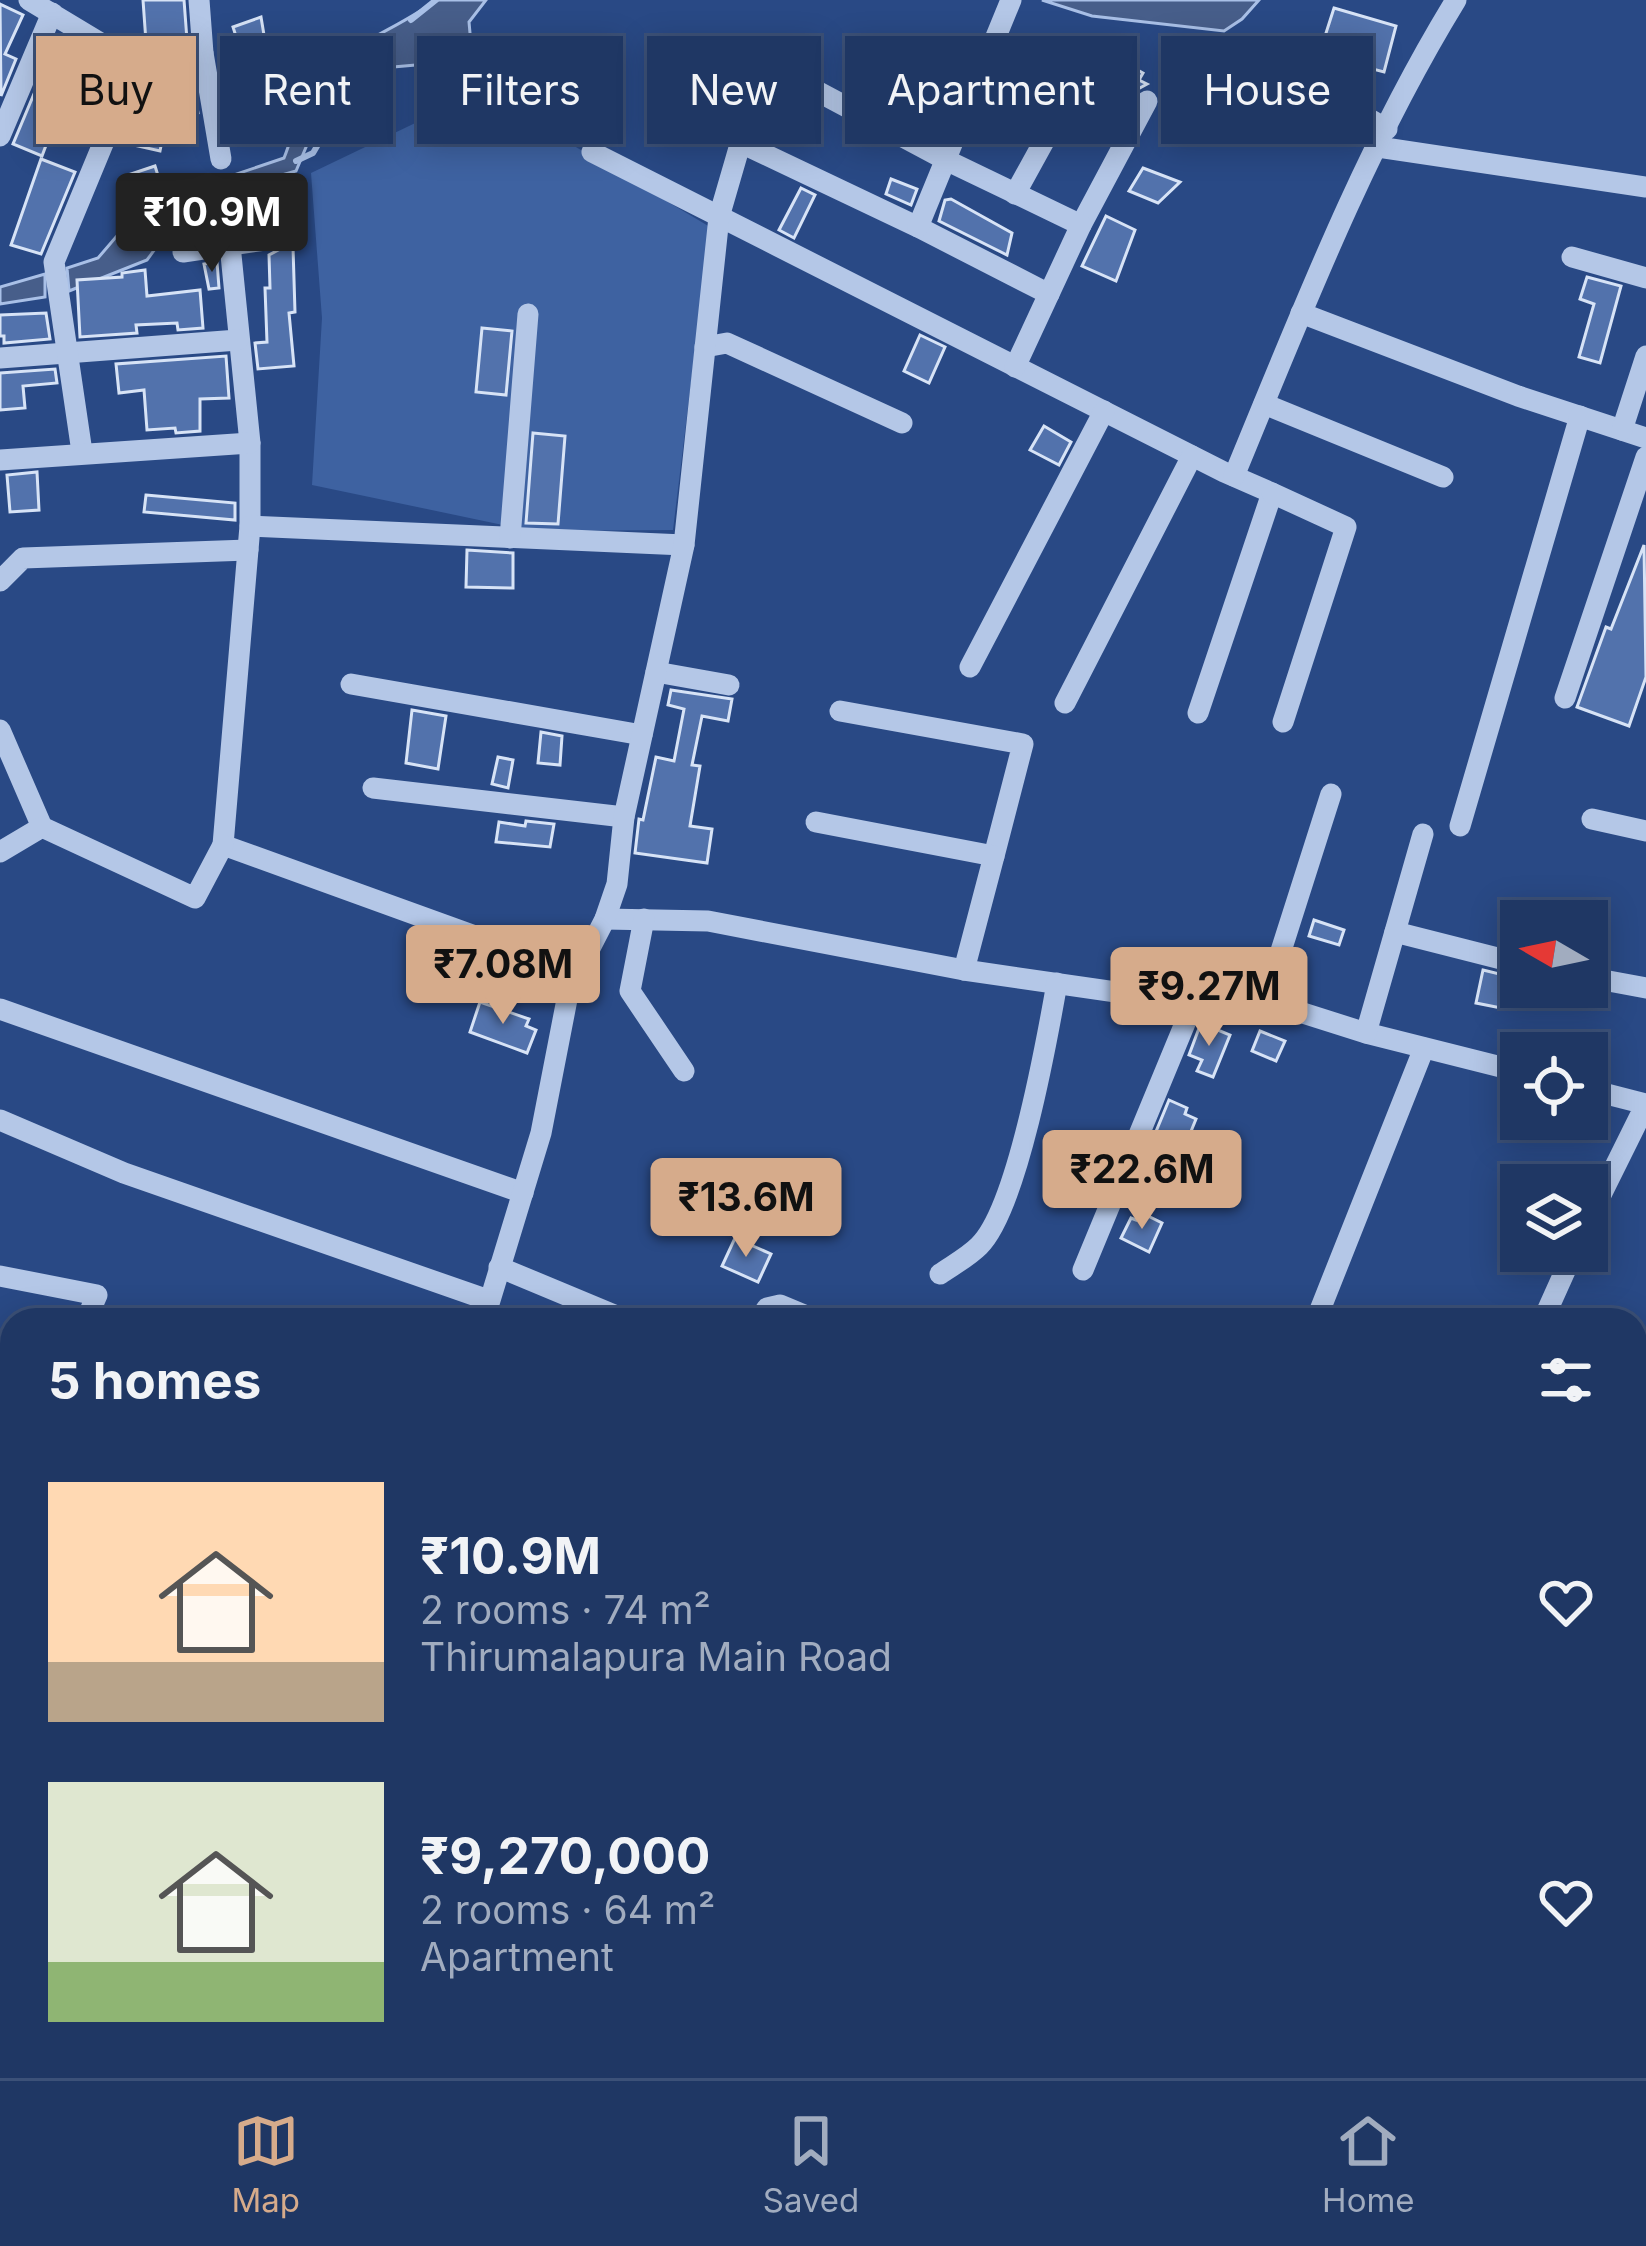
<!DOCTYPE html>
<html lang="en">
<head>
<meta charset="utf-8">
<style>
	body { margin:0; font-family:Inter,sans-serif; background:#273f6a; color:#f1f3f6; height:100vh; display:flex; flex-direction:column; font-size:45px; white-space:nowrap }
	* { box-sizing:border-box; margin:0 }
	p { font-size:39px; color:#a1acbf }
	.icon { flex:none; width:66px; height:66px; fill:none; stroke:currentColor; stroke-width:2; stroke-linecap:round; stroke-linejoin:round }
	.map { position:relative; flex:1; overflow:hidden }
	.panel { position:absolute; left:0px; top:1308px; width:1647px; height:771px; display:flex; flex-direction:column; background:#1f3764; border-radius:36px 36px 0 0; box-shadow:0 6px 30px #0003,0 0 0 3px #3c5178 }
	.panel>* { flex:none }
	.banner { position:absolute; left:36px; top:36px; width:1575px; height:108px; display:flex; gap:24px }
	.needle { width:78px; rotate:279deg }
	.tools { position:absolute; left:1500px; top:900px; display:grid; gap:24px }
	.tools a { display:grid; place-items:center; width:108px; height:108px; border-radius:0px; background:#1f3764; box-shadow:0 6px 30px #0003,0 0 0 3px #3c5178; font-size:60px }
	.price { position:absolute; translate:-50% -102px; padding:0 27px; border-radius:12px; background:#d6ab8b; color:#111; font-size:39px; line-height:78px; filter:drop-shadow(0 3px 6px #0008) }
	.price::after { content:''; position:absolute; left:50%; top:72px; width:36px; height:27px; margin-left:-18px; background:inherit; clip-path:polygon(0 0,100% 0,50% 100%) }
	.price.active { background:#222; color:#fff }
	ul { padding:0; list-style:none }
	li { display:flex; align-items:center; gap:36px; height:300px; padding:0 48px }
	li span { display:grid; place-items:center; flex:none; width:336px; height:240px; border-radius:0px; color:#555 }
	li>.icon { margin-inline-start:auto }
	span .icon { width:144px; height:144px; fill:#fffc; stroke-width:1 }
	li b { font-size:51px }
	h2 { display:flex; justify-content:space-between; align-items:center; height:144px; padding:0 48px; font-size:51px }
	.chip { padding:0 42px; border-radius:0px; background:#1f3764; box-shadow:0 6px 30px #0003,0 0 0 3px #3c5178; font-size:42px; line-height:108px }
	.chip.active { background:#d6ab8b; color:#111 }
	.menu { display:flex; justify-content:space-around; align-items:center; height:168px; border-top:3px solid #3c5178; background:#1f3764; font-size:33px; color:#a1acbf }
	.menu a { display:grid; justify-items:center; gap:6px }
	.menu .active { color:#d6ab8b }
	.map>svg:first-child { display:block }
	.green { fill:#3e62a1 }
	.water { fill:#475e8a; stroke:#a9c0e7; stroke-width:3 }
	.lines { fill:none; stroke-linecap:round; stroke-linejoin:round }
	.stream { stroke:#a9c0e7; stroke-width:6 }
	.building { fill:#5272ac; stroke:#d7e3f6; stroke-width:3 }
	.minor { stroke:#b4c7e7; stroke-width:21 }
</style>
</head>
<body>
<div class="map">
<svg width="1646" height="2078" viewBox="0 0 1646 2078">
	<rect width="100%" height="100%" fill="#294985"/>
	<!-- green -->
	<g class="green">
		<polygon points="482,91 710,227 673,530 532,531 312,485 322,318 311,173"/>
		<polygon points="0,1955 12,1960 12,2067 24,2067 20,2078 0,2078"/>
	</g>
	<!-- water -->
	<g class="water">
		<path d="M 436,0 L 486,0 L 469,22 L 471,44 L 427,64 L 382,68 L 325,102 L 296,171 L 190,201 L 147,260 L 69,291 L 67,268 L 98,258 L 152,195 L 198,178 L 219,180 L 284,158 C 293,136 299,105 312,87 C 341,45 398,30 436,0 Z"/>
		<polygon points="1042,0 1259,0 1242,19 1224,31 1092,16"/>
		<polygon points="45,274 45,297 0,304 0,287"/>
	</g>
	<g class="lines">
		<!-- stream -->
		<g class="stream">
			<polyline points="411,20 436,0"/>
			<polyline points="296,161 313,153 355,82"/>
			<polyline points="176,215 230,191"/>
		</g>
	</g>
	<!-- building -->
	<g class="building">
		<polygon points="143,0 184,0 187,40 146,42"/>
		<polygon points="0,4 23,15 5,54 16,59 1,96"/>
		<polygon points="1334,8 1396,26 1384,72 1354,64 1353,69 1318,58"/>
		<polygon points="261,17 265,41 239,46 233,27"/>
		<polygon points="1127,64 1143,73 1139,80 1147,84 1138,89 1128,105 1110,95"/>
		<polygon points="44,70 66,80 45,129 51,132 42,156 13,144"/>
		<polygon points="194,91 198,113 166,121 160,151 120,142 139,95 161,100"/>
		<polygon points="41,159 75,172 41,254 11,245"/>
		<polygon points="155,166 160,182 136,190 131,174"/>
		<polygon points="1143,168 1180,182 1158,203 1129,191"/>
		<polygon points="891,179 917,189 911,205 886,194"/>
		<polygon points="801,188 815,195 794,238 779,230"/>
		<polygon points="248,193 255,224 225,231 221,202"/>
		<polygon points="951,199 1012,233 1007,255 939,221 945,200"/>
		<polygon points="1106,216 1135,230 1116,281 1082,266"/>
		<polygon points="284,247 293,247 295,312 289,313 294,366 258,369 255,343 267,342 265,288 270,288 269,255"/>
		<polygon points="217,262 219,288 209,289 204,264"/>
		<polygon points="145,270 147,296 200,290 203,328 178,330 177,323 136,325 137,333 80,337 77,280 122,277 122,273"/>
		<polygon points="1587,277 1621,286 1600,363 1579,357 1594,304 1580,299"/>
		<polygon points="46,313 50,339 4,343 4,336 0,336 0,315"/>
		<polygon points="482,328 512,331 506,395 476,392"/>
		<polygon points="920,335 945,347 929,383 904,371"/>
		<polygon points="226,356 229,398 200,399 200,431 176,433 175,428 147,430 144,390 119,393 116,364"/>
		<polygon points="55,369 57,383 23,386 25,408 0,410 0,373"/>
		<polygon points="1044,426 1071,442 1059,465 1030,450"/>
		<polygon points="533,433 565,436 558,524 526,523"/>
		<polygon points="37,472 39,510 10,512 7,475"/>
		<polygon points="146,495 235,503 235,520 144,512"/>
		<polygon points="1644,545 1646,677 1629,726 1577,707 1606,627 1611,629"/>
		<polygon points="467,550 513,553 513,588 466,587"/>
		<polygon points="671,690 732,699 728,721 702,716 692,765 700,766 690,826 712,829 707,863 635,853 639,819 643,820 656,757 674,761 684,709 668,705"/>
		<polygon points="412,710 446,716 438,769 406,763"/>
		<polygon points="541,732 562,736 560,765 538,763"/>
		<polygon points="498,757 513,760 508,788 492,784"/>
		<polygon points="526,821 554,824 550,847 496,842 499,822 525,826"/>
		<polygon points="1314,920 1344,930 1339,945 1309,936"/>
		<polygon points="1483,970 1508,976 1501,1008 1476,1003"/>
		<polygon points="480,1002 529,1019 526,1026 536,1030 527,1053 470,1032"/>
		<polygon points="1201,1023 1230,1035 1213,1077 1197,1071 1202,1060 1189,1055"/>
		<polygon points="1260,1031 1285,1041 1276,1061 1252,1051"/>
		<polygon points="1169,1100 1187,1108 1185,1114 1196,1119 1185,1146 1155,1134"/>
		<polygon points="1140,1212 1162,1223 1149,1252 1121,1238 1131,1218 1136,1220"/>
		<polygon points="735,1238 771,1254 758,1282 722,1266"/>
	</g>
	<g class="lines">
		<!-- minor -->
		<g class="minor">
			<polyline points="29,0 122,56 129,81"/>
			<polyline points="203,53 221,159"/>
			<polyline points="988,58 1063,97 1064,105 1015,194"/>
			<polyline points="129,81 203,53 199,0"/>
			<polyline points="1241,94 1281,86 1359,113 1387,129"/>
			<polyline points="0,136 52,13"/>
			<polyline points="741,143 918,227 1049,294"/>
			<polyline points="1378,147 1646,187"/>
			<polyline points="592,152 1224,472 1272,493 1198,713"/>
			<polyline points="1081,225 1147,101"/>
			<polyline points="918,227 1011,0"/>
			<polyline points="230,245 250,443 250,526 223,845 577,973"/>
			<polyline points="183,252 272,239"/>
			<polyline points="1572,257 1646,278"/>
			<polyline points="1301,313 1518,396 1646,438"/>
			<polyline points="705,347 727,343 902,423"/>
			<polyline points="0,358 238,340"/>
			<polyline points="1264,404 1443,477"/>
			<polyline points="1622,430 1646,356"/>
			<polyline points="82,452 54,262 129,81"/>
			<polyline points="0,460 250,443"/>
			<path d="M 1234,476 C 1301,314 1364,150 1456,0"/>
			<polyline points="1272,493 1346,527 1283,722"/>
			<polyline points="250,526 684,545"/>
			<polyline points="510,538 528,314"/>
			<polyline points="0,581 23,558 248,550"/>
			<polyline points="970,667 1104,411"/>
			<polyline points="656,672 729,685"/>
			<polyline points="351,684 642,735"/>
			<polyline points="1565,698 1646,457"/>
			<polyline points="1065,703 1192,456"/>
			<polyline points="840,711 1023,744 994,856"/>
			<polyline points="0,730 42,827 195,898 223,845"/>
			<polyline points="373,788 624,817"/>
			<polyline points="1592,819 1646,831"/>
			<polyline points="816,822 994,856 964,970"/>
			<polyline points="1460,826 1580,416"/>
			<polyline points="0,852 42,827"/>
			<polyline points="605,919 708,921 964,970 1213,1006 1265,1001 1366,1033 1521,1072"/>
			<polyline points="644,919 630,991 684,1071"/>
			<polyline points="1395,932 1521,964"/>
			<polyline points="1587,977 1646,988"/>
			<polyline points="1265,1001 1331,794"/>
			<polyline points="0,1009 523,1193"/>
			<polyline points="1366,1033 1423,834"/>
			<polyline points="1587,1089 1646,1104 1587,1223"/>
			<polyline points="0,1120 124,1173 488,1300"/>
			<polyline points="499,1267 626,1320"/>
			<polyline points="1083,1270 1193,1004"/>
			<path d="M 940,1274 C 953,1265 968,1257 979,1246 C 1017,1209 1047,1040 1057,983"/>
			<polyline points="0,1276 97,1295 86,1320"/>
			<polyline points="484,1320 541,1133 569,989 605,919 617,884 624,817 684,545 719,217 746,124 770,66 948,161 1081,225 1015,367"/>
			<polyline points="759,1320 767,1308 780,1305 816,1320"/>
			<polyline points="1316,1320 1424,1048"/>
			<polyline points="1543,1320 1574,1251"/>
			<polyline points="0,1371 12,1375"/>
			<polyline points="2,1514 12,1491"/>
			<polyline points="1635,1738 1646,1720"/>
			<polyline points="1635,1940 1646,1946"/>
			<polyline points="1635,2027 1646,2032"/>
			<polyline points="1513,2067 1536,2078"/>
			<polyline points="251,2078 254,2067"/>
			<polyline points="764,2078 768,2067"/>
			<polyline points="1019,2078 1024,2067"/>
			<polyline points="1127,2078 1133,2067"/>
			<polyline points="1275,2078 1284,2067"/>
		</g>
	</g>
</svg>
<div class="tools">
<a><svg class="needle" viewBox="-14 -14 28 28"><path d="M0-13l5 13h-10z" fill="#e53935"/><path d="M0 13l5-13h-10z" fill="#a1acbf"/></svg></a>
<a><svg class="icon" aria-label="locate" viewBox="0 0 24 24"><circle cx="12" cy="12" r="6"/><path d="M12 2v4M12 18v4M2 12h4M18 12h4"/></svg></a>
<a><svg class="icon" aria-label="layers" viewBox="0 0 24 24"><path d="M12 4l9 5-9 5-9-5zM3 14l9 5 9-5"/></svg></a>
</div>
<b class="price active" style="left:212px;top:275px">₹10.9M</b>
<b class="price" style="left:503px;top:1027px">₹7.08M</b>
<b class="price" style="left:1209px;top:1049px">₹9.27M</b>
<b class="price" style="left:1142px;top:1232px">₹22.6M</b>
<b class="price" style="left:746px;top:1260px">₹13.6M</b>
<div class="banner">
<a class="chip active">Buy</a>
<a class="chip">Rent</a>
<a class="chip">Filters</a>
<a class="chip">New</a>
<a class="chip">Apartment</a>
<a class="chip">House</a>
</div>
<section class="panel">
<h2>5 homes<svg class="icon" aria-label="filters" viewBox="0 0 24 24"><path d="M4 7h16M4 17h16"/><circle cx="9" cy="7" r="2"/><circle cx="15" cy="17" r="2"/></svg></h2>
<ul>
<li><span style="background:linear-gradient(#ffd9b3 75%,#b9a48a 0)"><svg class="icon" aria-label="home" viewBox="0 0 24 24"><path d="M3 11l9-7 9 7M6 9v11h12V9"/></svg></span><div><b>₹10.9M</b><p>2 rooms · 74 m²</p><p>Thirumalapura Main Road</p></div><svg class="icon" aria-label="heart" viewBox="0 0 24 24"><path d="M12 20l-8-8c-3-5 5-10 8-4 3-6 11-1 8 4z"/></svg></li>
<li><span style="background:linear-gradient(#dfe7d0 75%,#8fb573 0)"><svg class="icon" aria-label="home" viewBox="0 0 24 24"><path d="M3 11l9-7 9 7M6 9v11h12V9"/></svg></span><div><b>₹9,270,000</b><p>2 rooms · 64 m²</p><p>Apartment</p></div><svg class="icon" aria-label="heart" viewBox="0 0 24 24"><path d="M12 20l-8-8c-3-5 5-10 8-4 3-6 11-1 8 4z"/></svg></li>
</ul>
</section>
</div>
<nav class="menu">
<a class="active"><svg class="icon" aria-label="map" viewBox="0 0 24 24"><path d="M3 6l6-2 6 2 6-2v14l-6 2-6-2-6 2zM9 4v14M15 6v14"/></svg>Map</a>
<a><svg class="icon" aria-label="saved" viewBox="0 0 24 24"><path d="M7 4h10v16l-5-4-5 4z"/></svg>Saved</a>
<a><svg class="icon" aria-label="home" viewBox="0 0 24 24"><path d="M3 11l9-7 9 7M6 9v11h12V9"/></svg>Home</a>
</nav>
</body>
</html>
